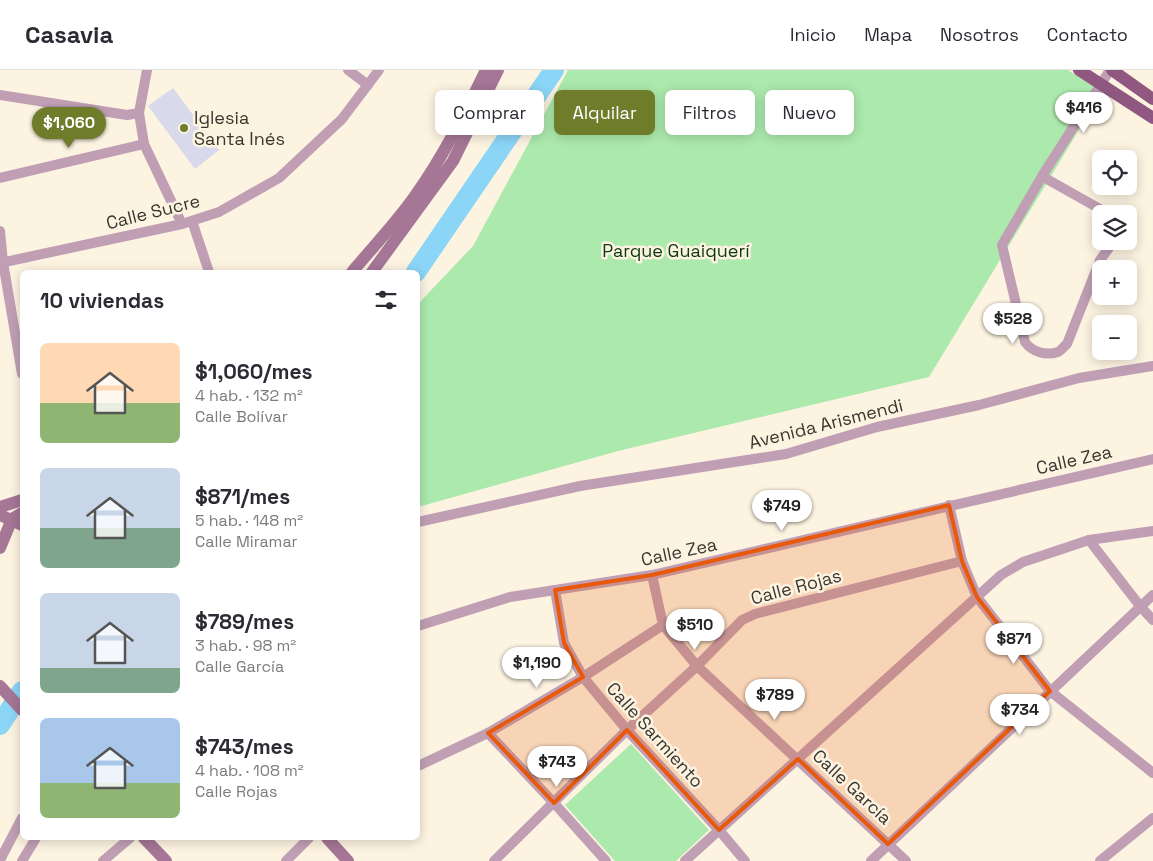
<!DOCTYPE html>
<html lang="es">
<head>
<meta charset="utf-8">
<style>
	body { margin:0; font-family:"Space Grotesk",sans-serif; background:#f7f7f7; color:#2b2b33; height:100vh; display:flex; flex-direction:column; font-size:19px; white-space:nowrap }
	* { box-sizing:border-box; margin:0 }
	p { font-size:16px; color:#7c7c81 }
	.icon { flex:none; width:28px; height:28px; fill:none; stroke:currentColor; stroke-width:2; stroke-linecap:round; stroke-linejoin:round }
	.map { position:relative; flex:1; overflow:hidden }
	.side { position:absolute; left:20px; top:200px; width:400px; height:570px; display:flex; flex-direction:column; background:#fff; border-radius:8px; box-shadow:0 2px 12px #0003 }
	.side>* { flex:none }
	.top-card { position:absolute; left:435px; top:20px; width:475px; height:45px; display:flex; gap:10px }
	.controls { position:absolute; left:1092px; top:80px; display:grid; gap:10px }
	.controls a { display:grid; place-items:center; width:45px; height:45px; border-radius:8px; background:#fff; box-shadow:0 2px 12px #0003; font-size:25px }
	.price { position:absolute; translate:-50% -42px; padding:0 11px; border-radius:18px; background:#fff; color:#222; font-size:16px; line-height:32px; filter:drop-shadow(0 1px 2px #0008) }
	.price::after { content:''; position:absolute; left:50%; top:30px; width:15px; height:11px; margin-left:-8px; background:inherit; clip-path:polygon(0 0,100% 0,50% 100%) }
	.price.selected { background:#6f7d2b; color:#fff }
	ul { padding:0; list-style:none }
	li { display:flex; align-items:center; gap:15px; height:125px; padding:0 20px }
	li span { display:grid; place-items:center; flex:none; width:140px; height:100px; border-radius:8px; color:#555 }
	li>.icon { margin-inline-start:auto }
	span .icon { width:60px; height:60px; fill:#fffc; stroke-width:1 }
	li b { font-size:21px }
	h2 { display:flex; justify-content:space-between; align-items:center; height:60px; padding:0 20px; font-size:21px }
	.tag { padding:0 18px; border-radius:8px; background:#fff; box-shadow:0 2px 12px #0003; font-size:18px; line-height:45px }
	.tag.selected { background:#6f7d2b; color:#fff }
	header { display:flex; align-items:center; gap:30px; box-sizing:border-box; height:70px; padding:0 25px; background:#fff; border-bottom:1px solid #e1e1e2 }
	header strong { font-size:24px }
	nav { display:flex; gap:28px; margin-inline-start:auto; font-size:18px }
	.map>svg:first-child { display:block }
	.green { fill:#ace9ad }
	.lines { fill:none; stroke-linecap:round; stroke-linejoin:round }
	.river { stroke:#8bd5f7; stroke-width:20 }
	.building { fill:#d9d9ec }
	.street { stroke:#c09fb5; stroke-width:10 }
	.secondary { stroke:#a57696; stroke-width:12 }
	.primary { stroke:#905880; stroke-width:12 }
	.marked { fill:#e8590c; fill-opacity:0.2; stroke:#e8590c; stroke-width:4; stroke-linejoin:round }
	.poi-dot { fill:#6f7d2b; stroke:#fdf3e1; stroke-width:2 }
	.labels { text-anchor:middle; stroke-width:5; stroke-linejoin:round; paint-order:stroke }
	.poi-label { font-size:18px; fill:#3b3730; stroke:#fdf3e1; text-anchor:start }
	.street-label { font-size:18px; fill:#3b3730; stroke:#fdf3e1 }
	.park-label { font-size:18px; fill:#0c3a12; stroke:#fdf3e1 }
</style>
</head>
<body>
<header>
<strong>Casavia</strong>
<nav><a>Inicio</a><a>Mapa</a><a>Nosotros</a><a>Contacto</a></nav>
</header>
<div class="map">
<svg width="1153" height="791" viewBox="0 0 1153 791">
	<rect width="100%" height="100%" fill="#fdf3e1"/>
	<!-- green -->
	<g class="green">
		<polygon points="568,0 1068,0 1102,22 929,307 618,381 418,437 418,234 473,176"/>
		<polygon points="631,674 709,760 676,791 615,791 565,735"/>
	</g>
	<g class="lines">
		<!-- river -->
		<g class="river">
			<polyline points="416,202 554,0"/>
			<polyline points="0,655 22,621"/>
		</g>
	</g>
	<!-- building -->
	<polygon class="building" points="173,18 219,80 195,99 148,36"/>
	<g class="lines">
		<!-- street -->
		<g class="street">
			<polyline points="147,0 139,43 144,74 182,154"/>
			<polyline points="348,0 368,15"/>
			<path d="M 1110,0 L 1044,103 L 1002,175 L 1025,272 C 1032,282 1046,286 1058,282 C 1061,281 1064,276 1067,274 L 1100,190 L 1114,171"/>
			<polyline points="0,25 127,45 139,43"/>
			<polyline points="1043,105 1045,108 1109,144"/>
			<polyline points="0,108 144,74"/>
			<polyline points="192,151 209,202"/>
			<polyline points="0,161 3,192 22,304"/>
			<polyline points="0,193 182,154 219,142 279,108 342,49 379,0"/>
			<polyline points="949,435 962,491 977,527 1050,621 1153,703"/>
			<polyline points="418,452 580,416 786,384 877,357 979,335 1079,308 1153,296"/>
			<polyline points="1089,470 1140,536 1153,550"/>
			<polyline points="652,505 663,555 697,596 906,791"/>
			<polyline points="555,520 564,573 583,607 627,660 719,760 745,791"/>
			<polyline points="418,556 510,527 652,505 1153,389"/>
			<polyline points="488,663 554,733 606,791"/>
			<polyline points="418,696 488,663 583,607 663,555"/>
			<polyline points="0,790 22,748"/>
			<polyline points="22,791 36,768"/>
			<polyline points="103,791 130,768"/>
			<polyline points="286,791 309,768"/>
			<polyline points="494,791 627,660 697,596 742,550 755,544 962,491"/>
			<polyline points="685,791 1001,505 1023,492 1089,470 1153,461"/>
			<polyline points="871,791 1153,525"/>
			<polyline points="1100,791 1153,748"/>
		</g>
		<!-- secondary -->
		<g class="secondary">
			<path d="M 352,202 C 373,177 396,153 415,126 C 443,87 465,43 486,0"/>
			<polyline points="372,202 453,91 498,0"/>
			<polyline points="0,437 22,430"/>
			<polyline points="0,445 22,455"/>
			<polyline points="0,478 12,449 22,443"/>
			<polyline points="0,616 22,640"/>
			<polyline points="144,768 166,791"/>
			<polyline points="327,768 348,791"/>
		</g>
		<!-- primary -->
		<g class="primary">
			<polyline points="1079,0 1153,48"/>
			<polyline points="1112,0 1153,29"/>
		</g>
	</g>
	<!-- marked area -->
	<path class="marked" d="M 949,435 L 962,491 L 977,527 L 1050,621 L 888,774 L 798,689 L 719,760 L 627,660 L 554,733 L 488,663 L 583,607 L 564,573 L 555,520 L 652,505 Z"/>
	<!-- markers -->
	<circle class="poi-dot" cx="184" cy="58" r="5"/>
	<g class="labels">
		<!-- poi labels -->
		<g class="poi-label">
			<text x="194" y="54">Iglesia<tspan x="194" dy="21">Santa Inés</tspan></text>
		</g>
		<!-- street labels -->
		<g class="street-label">
			<text transform="translate(153 142) rotate(-14)" y="6">Calle Sucre</text>
			<text transform="translate(826 354) rotate(-14)" y="6">Avenida Arismendi</text>
			<text transform="translate(1074 390) rotate(-13)" y="6">Calle Zea</text>
			<text transform="translate(679 482) rotate(-12)" y="6">Calle Zea</text>
			<text transform="translate(796 517) rotate(-15)" y="6">Calle Rojas</text>
			<text transform="translate(655 665) rotate(48)" y="6">Calle Sarmiento</text>
			<text transform="translate(852 717) rotate(43)" y="6">Calle García</text>
		</g>
		<!-- park labels -->
		<g class="park-label">
			<text x="676" y="187">Parque Guaiquerí</text>
		</g>
	</g>
</svg>
<div class="controls">
<a><svg class="icon" aria-label="locate" viewBox="0 0 24 24"><circle cx="12" cy="12" r="6"/><path d="M12 2v4M12 18v4M2 12h4M18 12h4"/></svg></a>
<a><svg class="icon" aria-label="layers" viewBox="0 0 24 24"><path d="M12 4l9 5-9 5-9-5zM3 14l9 5 9-5"/></svg></a>
<a>+</a>
<a>−</a>
</div>
<b class="price" style="left:1084px;top:64px">$416</b>
<b class="price selected" style="left:69px;top:79px">$1,060</b>
<b class="price" style="left:1013px;top:275px">$528</b>
<b class="price" style="left:782px;top:462px">$749</b>
<b class="price" style="left:695px;top:581px">$510</b>
<b class="price" style="left:1014px;top:595px">$871</b>
<b class="price" style="left:537px;top:619px">$1,190</b>
<b class="price" style="left:775px;top:651px">$789</b>
<b class="price" style="left:1020px;top:666px">$734</b>
<b class="price" style="left:557px;top:718px">$743</b>
<div class="top-card">
<a class="tag">Comprar</a>
<a class="tag selected">Alquilar</a>
<a class="tag">Filtros</a>
<a class="tag">Nuevo</a>
</div>
<section class="side">
<h2>10 viviendas<svg class="icon" aria-label="filters" viewBox="0 0 24 24"><path d="M4 7h16M4 17h16"/><circle cx="9" cy="7" r="2"/><circle cx="15" cy="17" r="2"/></svg></h2>
<ul>
<li><span style="background:linear-gradient(#ffd9b3 60%,#8fb573 0)"><svg class="icon" aria-label="home" viewBox="0 0 24 24"><path d="M3 11l9-7 9 7M6 9v11h12V9"/></svg></span><div><b>$1,060/mes</b><p>4 hab. · 132 m²</p><p>Calle Bolívar</p></div></li>
<li><span style="background:linear-gradient(#c9d6e8 60%,#7fa58c 0)"><svg class="icon" aria-label="home" viewBox="0 0 24 24"><path d="M3 11l9-7 9 7M6 9v11h12V9"/></svg></span><div><b>$871/mes</b><p>5 hab. · 148 m²</p><p>Calle Miramar</p></div></li>
<li><span style="background:linear-gradient(#c9d6e8 75%,#7fa58c 0)"><svg class="icon" aria-label="home" viewBox="0 0 24 24"><path d="M3 11l9-7 9 7M6 9v11h12V9"/></svg></span><div><b>$789/mes</b><p>3 hab. · 98 m²</p><p>Calle García</p></div></li>
<li><span style="background:linear-gradient(#a9c7e8 65%,#8fb573 0)"><svg class="icon" aria-label="home" viewBox="0 0 24 24"><path d="M3 11l9-7 9 7M6 9v11h12V9"/></svg></span><div><b>$743/mes</b><p>4 hab. · 108 m²</p><p>Calle Rojas</p></div></li>
</ul>
</section>
</div>
</body>
</html>
